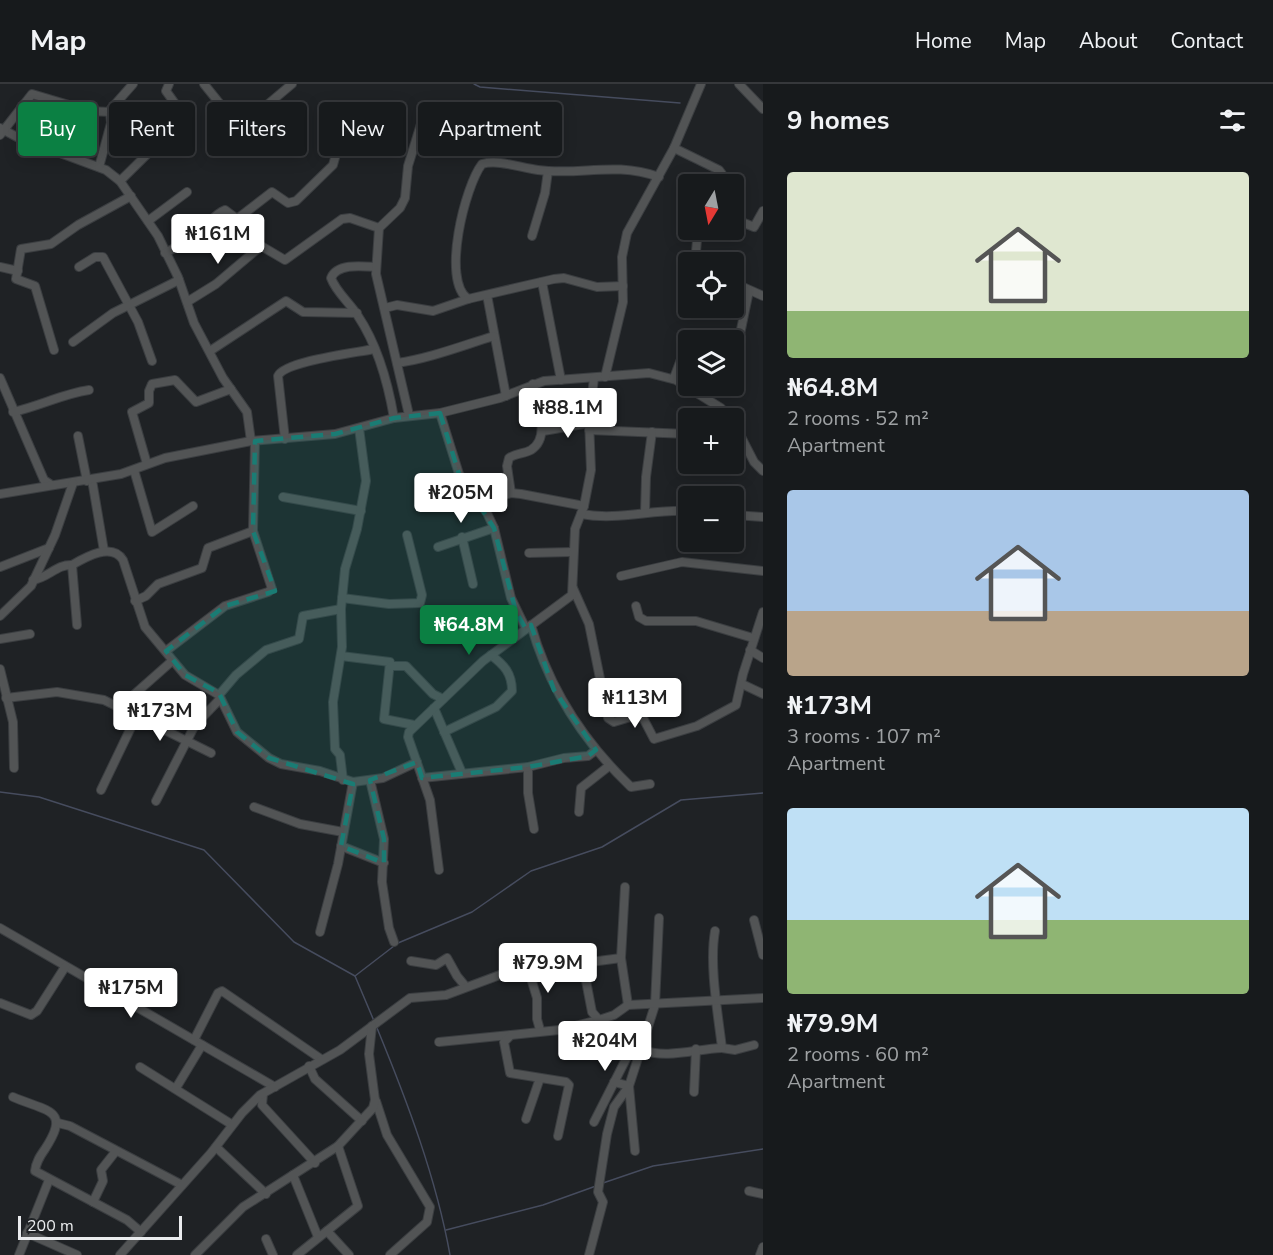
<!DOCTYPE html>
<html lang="en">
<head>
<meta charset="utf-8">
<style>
	body { margin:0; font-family:"Nunito Sans",sans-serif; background:#202325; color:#f1f3f6; height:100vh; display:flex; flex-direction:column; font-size:22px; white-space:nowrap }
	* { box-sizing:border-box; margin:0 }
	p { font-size:20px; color:#9ea1a3 }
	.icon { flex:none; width:33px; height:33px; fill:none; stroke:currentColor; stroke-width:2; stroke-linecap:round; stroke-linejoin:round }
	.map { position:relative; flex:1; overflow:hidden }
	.panel { display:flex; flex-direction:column; background:#171a1c; width:510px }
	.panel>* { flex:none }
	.banner { position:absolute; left:18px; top:18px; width:570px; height:54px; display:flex; gap:12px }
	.needle { width:39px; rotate:190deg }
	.fabs { position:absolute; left:678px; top:90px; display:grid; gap:12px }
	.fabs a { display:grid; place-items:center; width:66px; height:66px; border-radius:6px; background:#171a1c; box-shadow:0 3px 15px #0003,0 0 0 2px #36383b; font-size:30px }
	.scale { position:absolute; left:18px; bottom:15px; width:164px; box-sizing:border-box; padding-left:6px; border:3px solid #eaecee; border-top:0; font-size:16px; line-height:21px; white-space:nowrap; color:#eaecee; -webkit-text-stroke:4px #1f2225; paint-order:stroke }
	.price { position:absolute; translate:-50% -51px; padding:0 14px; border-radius:6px; background:#fff; color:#222; font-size:20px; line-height:39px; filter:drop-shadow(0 2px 3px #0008) }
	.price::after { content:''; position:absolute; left:50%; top:36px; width:18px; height:14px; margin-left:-9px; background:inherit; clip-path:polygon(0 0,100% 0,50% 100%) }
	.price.selected { background:#0b8043; color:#fff }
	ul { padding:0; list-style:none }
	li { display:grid; align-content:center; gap:12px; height:318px; padding:0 24px }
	li span { display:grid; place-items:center; height:186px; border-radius:6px; color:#555 }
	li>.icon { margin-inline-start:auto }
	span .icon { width:108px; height:108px; fill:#fffc; stroke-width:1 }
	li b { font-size:26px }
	h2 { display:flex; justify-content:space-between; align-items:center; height:72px; padding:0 24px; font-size:26px }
	.chip { padding:0 21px; border-radius:6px; background:#171a1c; box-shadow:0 3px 15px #0003,0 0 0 2px #36383b; font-size:21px; line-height:54px }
	.chip.selected { background:#0b8043; color:#fff }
	header { display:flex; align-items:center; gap:36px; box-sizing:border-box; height:84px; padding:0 30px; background:#171a1c; border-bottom:2px solid #36383b }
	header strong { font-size:28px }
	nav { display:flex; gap:33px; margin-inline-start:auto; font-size:21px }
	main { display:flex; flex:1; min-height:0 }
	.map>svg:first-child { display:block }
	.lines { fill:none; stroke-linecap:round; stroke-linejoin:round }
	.stream { stroke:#464c5e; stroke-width:1.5 }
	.minor-casing { stroke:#3b3e41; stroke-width:10 }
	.minor { stroke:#525455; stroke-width:8 }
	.marked { fill:#1a7c74; fill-opacity:0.2; stroke:#1a7c74; stroke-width:4.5; stroke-dasharray:12 8; stroke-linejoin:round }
</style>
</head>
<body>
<header>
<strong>Map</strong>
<nav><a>Home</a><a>Map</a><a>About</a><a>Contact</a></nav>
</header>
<main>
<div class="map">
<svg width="763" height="1171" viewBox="0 0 763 1171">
	<rect width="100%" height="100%" fill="#1f2225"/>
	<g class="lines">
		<!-- stream -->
		<g class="stream">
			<polyline points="474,0 480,3 680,19"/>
			<polyline points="0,708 39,713 204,766 294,858 355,892 374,937"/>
			<polyline points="398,859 472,828 531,787 602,763 681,716 763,709"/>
			<polyline points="355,892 394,862"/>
			<path d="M 377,944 C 407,1017 436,1093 450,1171"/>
			<polyline points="603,1099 653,1082 763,1065"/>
			<polyline points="446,1146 543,1121 596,1102"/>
		</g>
		<!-- minor casing -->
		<g class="minor-casing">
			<g id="minor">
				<polyline points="204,0 258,67"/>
				<polyline points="739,0 763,25"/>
				<polyline points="241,43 292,0"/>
				<polyline points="0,44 17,53 106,86 120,97 158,152 178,193 194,239 223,294 247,328 251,357 335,350 394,334 440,329 500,314 544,297 649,289 676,296 721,324 730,334"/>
				<polyline points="0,51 32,10 89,27 110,28"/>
				<polyline points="674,64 719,86 722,90 718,100"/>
				<polyline points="99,83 111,39 110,26 133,0"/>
				<polyline points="120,97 182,36 181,28 166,7 169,0"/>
				<polyline points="237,135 272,108 288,119 296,117 333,81 343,45"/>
				<polyline points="734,135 754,143 763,127"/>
				<polyline points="148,137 187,108"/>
				<polyline points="532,152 545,109 548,87"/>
				<path d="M 165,169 C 179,162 192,155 203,145 C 210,138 216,129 225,126 L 237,135 L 251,156 L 285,176 L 342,135 L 350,134 L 379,144"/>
				<polyline points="695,178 698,146"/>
				<polyline points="0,183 18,187"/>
				<polyline points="79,183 95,173 103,173 138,238 152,277"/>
				<path d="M 376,183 C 362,182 337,179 331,194 C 336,208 350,219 358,232 C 378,262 388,299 394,334"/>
				<polyline points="542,198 561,296"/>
				<polyline points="734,199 763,212"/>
				<polyline points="487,211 506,312"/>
				<path d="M 468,215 C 441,197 465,102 482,80 C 498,75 521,84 538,86 C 581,92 613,77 659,93"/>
				<polyline points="187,218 216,200 261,162"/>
				<polyline points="385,224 397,221 433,227 468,215 554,195 564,194 597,203 623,202"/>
				<polyline points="73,258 113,229 179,196"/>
				<polyline points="54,266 35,202 16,195 21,165 51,160 78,141 131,112"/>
				<polyline points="210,267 286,217 303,228 357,229"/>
				<path d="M 397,279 C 431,274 461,262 494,252"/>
				<polyline points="734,279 749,207"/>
				<polyline points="605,293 623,218 622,173 627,149 674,64 701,0"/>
				<polyline points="0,294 44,396 50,400"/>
				<polyline points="674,294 683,270 688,270"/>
				<path d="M 13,328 C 40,322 62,310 89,306"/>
				<polyline points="440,329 459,390 487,429 494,444 511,514 526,545"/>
				<polyline points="409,331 376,190 379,144 400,124 405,114 408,82 425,27"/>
				<polyline points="734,339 754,378 763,387"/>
				<polyline points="589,346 688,350"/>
				<polyline points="543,347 589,339"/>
				<polyline points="78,352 87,397"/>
				<path d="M 285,355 L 278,292 C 285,277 355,269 374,265"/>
				<polyline points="147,380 132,328 149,319 149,307 152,300 175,296 196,318 231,305"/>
				<polyline points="134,386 152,448 193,422"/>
				<polyline points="92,396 104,467"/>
				<path d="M 511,409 L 507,382 L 509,374 C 516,369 524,370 531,366 C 552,353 536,318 533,300"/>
				<polyline points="0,410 121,390 165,374 251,357"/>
				<polyline points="283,413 361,427"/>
				<polyline points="480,419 511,409 521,410 584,422"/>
				<polyline points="645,429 646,393 652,348"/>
				<path d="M 581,430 C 618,437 652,425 688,427"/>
				<polyline points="734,431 763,433"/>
				<polyline points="462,453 473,500"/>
				<polyline points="438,463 494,444"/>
				<polyline points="529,469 572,468"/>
				<polyline points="0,483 49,464"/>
				<polyline points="621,492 682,478 763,487"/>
				<path d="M 33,496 C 48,494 57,480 72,481"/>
				<polyline points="573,504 589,540 608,634 614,638 634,632 642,632 654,655 697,642 736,621 743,590 763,528"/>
				<polyline points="342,514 389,520 420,519 422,511 407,451"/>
				<polyline points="135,517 146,512 158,500 202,484 208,464 253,447"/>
				<polyline points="636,522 639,533 646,537 696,537 753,554"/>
				<polyline points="0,532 31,502 55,451 73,399"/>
				<path d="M 77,541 L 72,481 C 86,473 112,458 123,476 L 145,543 L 185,591 L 219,611 L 237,648 L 269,674 L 281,680 L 320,687 L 353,698 L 383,694 L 417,678"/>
				<path d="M 531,541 C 549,605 583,657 631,703 L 650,700"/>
				<polyline points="0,555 30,550"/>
				<polyline points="750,566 763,574"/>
				<polyline points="166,567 225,522 268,508 272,505 253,447 255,357"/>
				<polyline points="341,572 390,578 384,635 414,641"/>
				<polyline points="391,582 406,582 433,610 443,615"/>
				<polyline points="0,585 13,638 14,684"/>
				<polyline points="742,600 763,610"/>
				<polyline points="219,611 236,591 266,566 299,555 303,532 341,525"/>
				<polyline points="6,614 57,608 104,616 211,669"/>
				<polyline points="120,623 172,577"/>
				<polyline points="434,624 462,689"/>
				<path d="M 444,648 L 496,623 L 512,607 C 512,589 504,581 491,571"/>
				<polyline points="528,683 528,709 534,745"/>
				<polyline points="422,694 528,683 564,674 588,672 596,666"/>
				<polyline points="343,696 340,671 335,665 333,618 342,563 341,525 345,485 357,445 366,397 359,344"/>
				<polyline points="370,696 384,755 382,798 389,844 394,858"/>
				<polyline points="101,706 137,631"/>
				<polyline points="156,717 195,641 220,615"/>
				<polyline points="254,723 300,740 343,748"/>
				<polyline points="579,728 581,704 609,682"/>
				<polyline points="341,762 384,779"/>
				<polyline points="439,786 430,716 408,653 409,648 483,577 572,511 575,445 584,422 591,386 589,336 594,294"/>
				<polyline points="625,803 621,874 628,921"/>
				<polyline points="754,836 763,871"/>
				<polyline points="0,844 275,1003"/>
				<path d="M 715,847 C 709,881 718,930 722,964 L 735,966 L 754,961"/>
				<polyline points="320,848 338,780 353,698"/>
				<polyline points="411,877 436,881 447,874 457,892 466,903"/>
				<polyline points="583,879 621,874"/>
				<polyline points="527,881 537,914 537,935 540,946"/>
				<polyline points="0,919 31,931 37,927 65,883"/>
				<polyline points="194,956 218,909 222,907 321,975"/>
				<polyline points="439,958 511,951"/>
				<path d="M 642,966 C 666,975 696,965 722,964"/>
				<polyline points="309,982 315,995 362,1037"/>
				<polyline points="140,983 231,1040"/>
				<polyline points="176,1004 202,961"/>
				<polyline points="694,1008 696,965"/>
				<polyline points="263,1010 262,1021 315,1079"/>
				<path d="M 13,1013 C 48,1028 71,1025 45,1065 C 40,1072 36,1078 35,1087 L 127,1136 L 141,1148"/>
				<polyline points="376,1017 387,1051 430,1123 427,1138 390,1171"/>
				<polyline points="526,1035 540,994"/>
				<polyline points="594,1038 627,973 643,961"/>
				<polyline points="58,1039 70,1042 182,1101"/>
				<polyline points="558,1052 569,1001 566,998 510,989 504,958 511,951 559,946 599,936"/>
				<polyline points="216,1063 266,1110"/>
				<polyline points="635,1067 629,1002 655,921 659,834"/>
				<polyline points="293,1091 318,1153"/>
				<polyline points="749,1107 763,1110"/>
				<polyline points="93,1118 103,1097 101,1086 116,1067"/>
				<polyline points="327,1147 349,1171"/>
				<polyline points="27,1149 77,1171"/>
				<polyline points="266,1155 273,1171"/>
				<polyline points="19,1171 49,1096"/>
				<polyline points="120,1171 211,1069 242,1029 260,1011 340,966 410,914 446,911 532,879 574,871 582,876 592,928 599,936 614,931 628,921 763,914"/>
				<polyline points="195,1171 243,1123 338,1062 373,1024 375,1016 369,970 372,942"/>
				<polyline points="297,1171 358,1122 338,1062"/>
				<polyline points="589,1171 603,1118 598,1108 607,1050 614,1023 629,1002 614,998"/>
				<polyline points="760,1171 763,1163"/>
			</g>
		</g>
		<!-- minor -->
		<use href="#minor" class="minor"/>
	</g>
	<!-- marked area -->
	<path class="marked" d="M 440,329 L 459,390 L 494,444 L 516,528 L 526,545 L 531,541 L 554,606 L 596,666 L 588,672 L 528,683 L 422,694 L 417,678 L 370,696 L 384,755 L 384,779 L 341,762 L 353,700 L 269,674 L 237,648 L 219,609 L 185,591 L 166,567 L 225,522 L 275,507 L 253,447 L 255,357 L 335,350 L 394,334 Z"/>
</svg>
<div class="fabs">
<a><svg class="needle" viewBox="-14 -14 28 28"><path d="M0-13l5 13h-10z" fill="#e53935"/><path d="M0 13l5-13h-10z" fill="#9ea1a3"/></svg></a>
<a><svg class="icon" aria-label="locate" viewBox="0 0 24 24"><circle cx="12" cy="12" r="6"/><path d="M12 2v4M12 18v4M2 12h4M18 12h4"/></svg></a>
<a><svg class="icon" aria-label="layers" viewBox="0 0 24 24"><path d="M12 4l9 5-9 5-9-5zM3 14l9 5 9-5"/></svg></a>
<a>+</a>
<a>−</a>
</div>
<div class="scale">200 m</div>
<b class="price" style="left:218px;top:181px">₦161M</b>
<b class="price" style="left:568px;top:355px">₦88.1M</b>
<b class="price" style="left:461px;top:440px">₦205M</b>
<b class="price selected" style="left:469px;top:572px">₦64.8M</b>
<b class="price" style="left:635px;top:645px">₦113M</b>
<b class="price" style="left:160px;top:658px">₦173M</b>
<b class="price" style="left:548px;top:910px">₦79.9M</b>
<b class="price" style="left:131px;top:935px">₦175M</b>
<b class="price" style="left:605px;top:988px">₦204M</b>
<div class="banner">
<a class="chip selected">Buy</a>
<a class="chip">Rent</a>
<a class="chip">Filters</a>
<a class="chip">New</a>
<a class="chip">Apartment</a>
</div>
</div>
<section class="panel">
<h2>9 homes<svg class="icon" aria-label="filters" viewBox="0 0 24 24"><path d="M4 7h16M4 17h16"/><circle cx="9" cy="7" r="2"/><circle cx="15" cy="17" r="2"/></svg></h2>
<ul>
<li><span style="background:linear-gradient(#dfe7d0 75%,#8fb573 0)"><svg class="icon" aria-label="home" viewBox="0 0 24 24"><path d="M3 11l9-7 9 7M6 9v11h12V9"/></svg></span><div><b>₦64.8M</b><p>2 rooms · 52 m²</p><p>Apartment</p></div></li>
<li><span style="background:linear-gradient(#a9c7e8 65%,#b9a48a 0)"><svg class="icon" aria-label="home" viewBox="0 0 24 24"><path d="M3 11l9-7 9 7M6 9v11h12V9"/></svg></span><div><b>₦173M</b><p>3 rooms · 107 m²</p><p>Apartment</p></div></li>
<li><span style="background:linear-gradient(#bfe0f5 60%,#8fb573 0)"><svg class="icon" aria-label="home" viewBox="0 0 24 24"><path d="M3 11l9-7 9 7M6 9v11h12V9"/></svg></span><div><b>₦79.9M</b><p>2 rooms · 60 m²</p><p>Apartment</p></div></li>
</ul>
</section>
</main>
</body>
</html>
